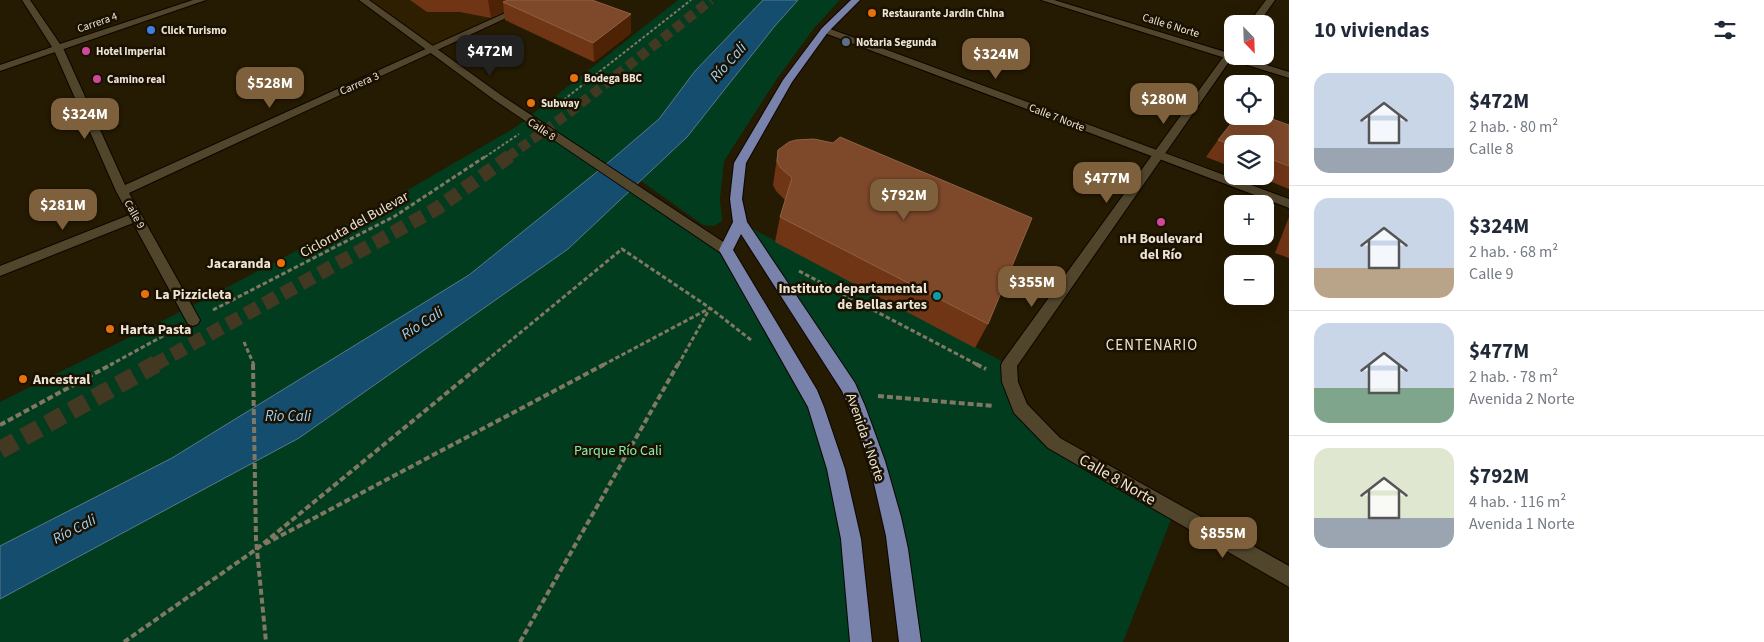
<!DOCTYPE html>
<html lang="es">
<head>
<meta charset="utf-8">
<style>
	body { margin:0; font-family:"Source Sans 3",sans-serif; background:#f6f6f7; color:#1f2937; height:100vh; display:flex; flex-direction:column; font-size:19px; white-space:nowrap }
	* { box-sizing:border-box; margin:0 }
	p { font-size:16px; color:#747a83 }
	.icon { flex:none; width:28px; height:28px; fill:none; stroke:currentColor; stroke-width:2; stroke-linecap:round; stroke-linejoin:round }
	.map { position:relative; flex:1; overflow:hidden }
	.panel { display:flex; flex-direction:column; background:#fff; width:475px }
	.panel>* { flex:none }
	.needle { width:32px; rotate:157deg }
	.buttons { position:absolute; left:1224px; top:15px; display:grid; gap:10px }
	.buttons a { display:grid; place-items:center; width:50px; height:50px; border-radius:10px; background:#fff; box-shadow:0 5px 20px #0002; font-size:25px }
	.price { position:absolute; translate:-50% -42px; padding:0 11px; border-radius:10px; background:#7e613c; color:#fff; font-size:16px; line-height:32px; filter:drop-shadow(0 1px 2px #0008) }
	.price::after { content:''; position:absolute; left:50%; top:30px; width:15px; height:11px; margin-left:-8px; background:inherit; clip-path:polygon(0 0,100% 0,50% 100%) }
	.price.selected { background:#222; color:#fff }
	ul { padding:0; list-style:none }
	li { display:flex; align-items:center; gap:15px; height:125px; padding:0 25px }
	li+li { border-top:1px solid #e0e1e3 }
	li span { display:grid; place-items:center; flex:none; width:140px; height:100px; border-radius:15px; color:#555 }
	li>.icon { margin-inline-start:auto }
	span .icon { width:60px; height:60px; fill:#fffc; stroke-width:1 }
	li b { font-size:21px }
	h2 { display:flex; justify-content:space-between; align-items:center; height:60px; padding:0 25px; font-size:21px }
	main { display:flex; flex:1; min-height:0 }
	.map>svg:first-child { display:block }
	.built { fill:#2d1f00 }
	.green { fill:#023c1f }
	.water { fill:#154d6e; stroke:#567b8d }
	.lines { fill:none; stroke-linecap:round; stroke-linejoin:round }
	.primary-tunnel-far2 { stroke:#433822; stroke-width:10; stroke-dasharray:10 5; stroke-linecap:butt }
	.primary-tunnel-far1 { stroke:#433822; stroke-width:14; stroke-dasharray:14 7; stroke-linecap:butt }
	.primary-tunnel { stroke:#433822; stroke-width:18; stroke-dasharray:18 9; stroke-linecap:butt }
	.street-casing { stroke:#0d0500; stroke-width:2 }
	.secondary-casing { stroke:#0d0500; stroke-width:2 }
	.primary-casing { stroke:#0d0500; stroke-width:2 }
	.path-far2 { stroke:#817864; stroke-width:2; stroke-dasharray:3 2; stroke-linecap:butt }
	.path-far1 { stroke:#817864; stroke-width:3; stroke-dasharray:4.5 2.5; stroke-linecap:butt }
	.path { stroke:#817864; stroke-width:4; stroke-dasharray:6 3; stroke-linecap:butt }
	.street { fill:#51452c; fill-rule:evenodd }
	.secondary { fill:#51452c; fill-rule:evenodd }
	.primary { fill:#7982ab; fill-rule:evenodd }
	.wall { fill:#703515 }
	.shaded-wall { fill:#4d2205 }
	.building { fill:#7e482a; stroke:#8f6145 }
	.food-dot { fill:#e8710a; stroke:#1b1100; stroke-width:2 }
	.shop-dot { fill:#3f7fe0; stroke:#1b1100; stroke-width:2 }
	.service-dot { fill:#5c6f8a; stroke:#1b1100; stroke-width:2 }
	.hotel-dot { fill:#d1479c; stroke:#1b1100; stroke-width:2 }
	.culture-dot { fill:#0f9aa8; stroke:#1b1100; stroke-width:2 }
	.labels { text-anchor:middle; stroke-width:5; stroke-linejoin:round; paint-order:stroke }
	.far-poi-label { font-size:11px; font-weight:bold; fill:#ece5d6; stroke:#1b1100; text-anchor:start }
	.far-street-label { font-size:11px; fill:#ece5d6; stroke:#1b1100 }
	.street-label { font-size:14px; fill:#ece5d6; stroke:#1b1100 }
	.poi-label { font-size:14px; font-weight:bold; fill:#ece5d6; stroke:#1b1100; text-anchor:start }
	.park-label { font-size:14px; fill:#88ecad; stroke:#1b1100 }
	.water-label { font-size:15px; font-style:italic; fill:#9ad0f6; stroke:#1b1100 }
	.neighbourhood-label { font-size:15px; letter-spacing:1px; fill:#ece5d6; stroke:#1b1100 }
	.near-street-label { font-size:16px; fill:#ece5d6; stroke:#1b1100 }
</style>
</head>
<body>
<main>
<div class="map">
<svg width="1289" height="642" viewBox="0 0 1289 642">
	<rect width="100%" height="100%" fill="#251a02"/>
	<!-- built -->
	<polygon class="built" points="363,0 541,0 430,51"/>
	<!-- green -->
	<g class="green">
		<polygon points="678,0 763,0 695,71 659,119 603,167 469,275 172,458 0,546 0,402 186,309 375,209 516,127"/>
		<polygon points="798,0 840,0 815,27 776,80 724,161 720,199 722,221 714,226 703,225 641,181 687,137 774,27"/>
		<polygon points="631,189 726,250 816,407 861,642 0,642 0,599 299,438 568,249"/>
		<polygon points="740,222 1009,365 1034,425 1174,512 1123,642 910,642 896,536 854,400"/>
	</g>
	<!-- water -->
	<polygon class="water" points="763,0 798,0 774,27 687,137 568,249 299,438 0,599 0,546 172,458 469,275 603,167 659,119 695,71"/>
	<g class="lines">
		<!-- primary-tunnel-far2 -->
		<polyline class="primary-tunnel-far2" points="508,157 570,112 711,0"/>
		<!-- primary-tunnel-far1 -->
		<polyline class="primary-tunnel-far1" points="154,365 436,209 510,156"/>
		<!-- primary-tunnel -->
		<polyline class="primary-tunnel" points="0,450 156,364"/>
		<!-- street casing -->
		<g class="street-casing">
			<g id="street">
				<polygon points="534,0 545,0 129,193 200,320 198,324 193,326 188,324 133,223 0,276 0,266 129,215 116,191 53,48 55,46 61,46 63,48 125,185"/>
				<polygon points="1041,0 1054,0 1232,54 1232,56 1238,56 1289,72 1289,78"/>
				<polygon points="825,27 1289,199 1289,208 822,32 820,30"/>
			</g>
		</g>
		<!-- secondary casing -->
		<g class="secondary-casing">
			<g id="secondary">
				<polygon points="22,0 30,0 60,44 193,0 206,0 0,71 0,65 52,47"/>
				<polygon points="359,0 369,0 501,95 731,247 733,250 731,253 721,253 493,99"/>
				<polygon points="1266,0 1275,0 1258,24 1248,24"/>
				<polygon points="1232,48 1233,56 1017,366 1018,382 1027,404 1060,438 1289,566 1289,587 1048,448 1014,413 1002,382 1001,365 1003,361 1229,49"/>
			</g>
		</g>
		<!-- primary casing -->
		<g class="primary-casing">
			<polygon id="primary" points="851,0 860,0 828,32 792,82 746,163 742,199 747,222 855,383 865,406 885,461 901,517 908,549 921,642 899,642 886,536 873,479 855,423 842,391 741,234 733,250 817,390 824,407 845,469 861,539 872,642 850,642 841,539 827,469 808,407 719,250 733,222 730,199 734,163 783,80 822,28"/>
		</g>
		<!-- path-far2 -->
		<g class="path-far2">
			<polyline points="552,109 691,0"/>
			<polyline points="485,157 519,134"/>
		</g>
		<!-- path-far1 -->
		<g class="path-far1">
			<polyline points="799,271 978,365"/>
			<polyline points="213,310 395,216 486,156"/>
			<polyline points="244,342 254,365"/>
			<polyline points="110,365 174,330"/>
			<polyline points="481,365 622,249 710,308 751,340"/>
			<polyline points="603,365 710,308"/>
			<polyline points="678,365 710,308"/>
		</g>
		<!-- path -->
		<g class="path">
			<polyline points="253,364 256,540 266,642"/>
			<polyline points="976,364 986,369"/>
			<polyline points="878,396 994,406"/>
			<polyline points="0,425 112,364"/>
			<polyline points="265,544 605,364"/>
			<polyline points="124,642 258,548 482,364"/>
			<polyline points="520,642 678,364"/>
		</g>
		<!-- street -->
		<use href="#street" class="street"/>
		<!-- secondary -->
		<use href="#secondary" class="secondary"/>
		<!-- primary -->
		<use href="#primary" class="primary"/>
	</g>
	<!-- wall -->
	<g class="wall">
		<polygon points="410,0 506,0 631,14 631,33 594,62 505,20 504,12 491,18 460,12 427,12"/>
		<polygon points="1289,125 1289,189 1257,176 1265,176 1265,144 1232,144 1232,167 1206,157 1218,140"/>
		<polygon points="778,150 988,324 975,348 775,242 780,217 785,200 776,191 773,185"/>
		<polygon points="1289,217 1289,258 1275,253"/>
	</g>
	<!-- shaded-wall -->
	<g class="shaded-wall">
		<polygon points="488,0 506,0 507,4 503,2 504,12 491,18"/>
		<polygon points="631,14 631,33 594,62 593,43"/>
	</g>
	<!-- building -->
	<g class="building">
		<polygon points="508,0 592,0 631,14 593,43 503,2"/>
		<polygon points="1237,116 1264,116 1289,125 1289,166 1265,157 1265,144 1232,144 1232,145 1218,140"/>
		<polygon points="840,137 1032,218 988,324 780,217 792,178 780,167 777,161 778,150 789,142 796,140 814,139 833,143"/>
	</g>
	<!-- markers -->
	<g class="food-dot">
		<circle cx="872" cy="13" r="5"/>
		<circle cx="574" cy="78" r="5"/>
		<circle cx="531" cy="103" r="5"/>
		<circle cx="281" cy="263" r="5"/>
		<circle cx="145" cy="294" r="5"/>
		<circle cx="110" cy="329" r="5"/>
		<circle cx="23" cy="379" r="5"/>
	</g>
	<circle class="shop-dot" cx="151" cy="30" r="5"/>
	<circle class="service-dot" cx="846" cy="42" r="5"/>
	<g class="hotel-dot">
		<circle cx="86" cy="51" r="5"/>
		<circle cx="97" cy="79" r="5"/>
		<circle cx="1161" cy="222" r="5"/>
	</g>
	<circle class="culture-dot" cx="937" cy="296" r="5"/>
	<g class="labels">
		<!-- far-poi labels -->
		<g class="far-poi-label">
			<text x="882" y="17">Restaurante Jardin China</text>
			<text x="161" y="34">Click Turismo</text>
			<text x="856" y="46">Notaria Segunda</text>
			<text x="96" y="55">Hotel Imperial</text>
			<text x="584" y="82">Bodega BBC</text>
			<text x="107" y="83">Camino real</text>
			<text x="541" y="107">Subway</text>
		</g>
		<!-- far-street labels -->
		<g class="far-street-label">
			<text transform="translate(97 22) rotate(-19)" y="4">Carrera 4</text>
			<text transform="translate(1171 25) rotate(17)" y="4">Calle 6 Norte</text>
			<text transform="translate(359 83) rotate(-24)" y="4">Carrera 3</text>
			<text transform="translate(1057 117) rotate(21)" y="4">Calle 7 Norte</text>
			<text transform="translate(542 129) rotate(34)" y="4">Calle 8</text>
			<text transform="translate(135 214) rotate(61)" y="4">Calle 9</text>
		</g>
		<!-- street labels -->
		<g class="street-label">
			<text transform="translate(354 224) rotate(-29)" y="5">Cicloruta del Bulevar</text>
			<text transform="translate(866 437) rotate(71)" y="5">Avenida 1 Norte</text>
		</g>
		<!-- poi labels -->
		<g class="poi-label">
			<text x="1161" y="243" text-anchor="middle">nH Boulevard<tspan x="1161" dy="16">del Río</tspan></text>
			<text x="271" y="268" text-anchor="end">Jacaranda</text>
			<text x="927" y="293" text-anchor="end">Instituto departamental<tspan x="927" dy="16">de Bellas artes</tspan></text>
			<text x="155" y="299">La Pizzicleta</text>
			<text x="120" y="334">Harta Pasta</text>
			<text x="33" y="384">Ancestral</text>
		</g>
		<!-- park labels -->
		<g class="park-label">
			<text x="618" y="455">Parque Río Cali</text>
		</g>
		<!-- water labels -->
		<g class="water-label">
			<text transform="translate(728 62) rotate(-48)" y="5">Río Cali</text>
			<text transform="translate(422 323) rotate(-33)" y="5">Río Cali</text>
			<text x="288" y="421">Rio Cali</text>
			<text transform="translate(74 529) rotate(-27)" y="5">Río Cali</text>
		</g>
		<!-- neighbourhood labels -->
		<g class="neighbourhood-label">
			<text x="1152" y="350">CENTENARIO</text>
		</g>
		<!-- near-street labels -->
		<g class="near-street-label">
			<text transform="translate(1118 479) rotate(30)" y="6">Calle 8 Norte</text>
		</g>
	</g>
</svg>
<div class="buttons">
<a><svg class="needle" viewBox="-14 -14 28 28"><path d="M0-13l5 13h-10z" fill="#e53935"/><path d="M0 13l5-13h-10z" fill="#747a83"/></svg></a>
<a><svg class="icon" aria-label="locate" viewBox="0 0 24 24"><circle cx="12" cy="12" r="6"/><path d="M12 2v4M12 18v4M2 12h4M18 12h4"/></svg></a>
<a><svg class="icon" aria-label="layers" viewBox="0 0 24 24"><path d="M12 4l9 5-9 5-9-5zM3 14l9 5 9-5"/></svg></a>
<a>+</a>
<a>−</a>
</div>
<b class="price selected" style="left:490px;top:77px">$472M</b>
<b class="price" style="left:996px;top:80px">$324M</b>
<b class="price" style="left:270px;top:109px">$528M</b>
<b class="price" style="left:1164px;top:125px">$280M</b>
<b class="price" style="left:85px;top:140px">$324M</b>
<b class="price" style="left:1107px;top:204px">$477M</b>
<b class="price" style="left:904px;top:221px">$792M</b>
<b class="price" style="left:63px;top:231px">$281M</b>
<b class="price" style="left:1032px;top:308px">$355M</b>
<b class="price" style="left:1223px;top:559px">$855M</b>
</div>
<section class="panel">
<h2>10 viviendas<svg class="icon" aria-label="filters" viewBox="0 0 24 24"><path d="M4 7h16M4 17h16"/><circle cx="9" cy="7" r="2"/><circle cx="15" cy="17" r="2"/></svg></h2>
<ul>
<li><span style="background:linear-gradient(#c9d6e8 75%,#9aa5b1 0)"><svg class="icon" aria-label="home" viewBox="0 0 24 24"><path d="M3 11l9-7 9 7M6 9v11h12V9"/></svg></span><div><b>$472M</b><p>2 hab. · 80 m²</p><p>Calle 8</p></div></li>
<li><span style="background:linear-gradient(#c9d6e8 70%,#b9a48a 0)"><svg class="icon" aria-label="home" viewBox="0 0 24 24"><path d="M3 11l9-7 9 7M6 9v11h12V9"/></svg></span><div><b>$324M</b><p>2 hab. · 68 m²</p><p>Calle 9</p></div></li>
<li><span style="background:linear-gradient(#c9d6e8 65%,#7fa58c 0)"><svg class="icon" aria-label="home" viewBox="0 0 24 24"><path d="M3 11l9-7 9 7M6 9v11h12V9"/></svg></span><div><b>$477M</b><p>2 hab. · 78 m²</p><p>Avenida 2 Norte</p></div></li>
<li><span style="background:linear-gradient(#dfe7d0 70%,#9aa5b1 0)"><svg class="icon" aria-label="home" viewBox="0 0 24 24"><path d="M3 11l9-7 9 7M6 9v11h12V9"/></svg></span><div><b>$792M</b><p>4 hab. · 116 m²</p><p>Avenida 1 Norte</p></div></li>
</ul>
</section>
</main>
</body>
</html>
